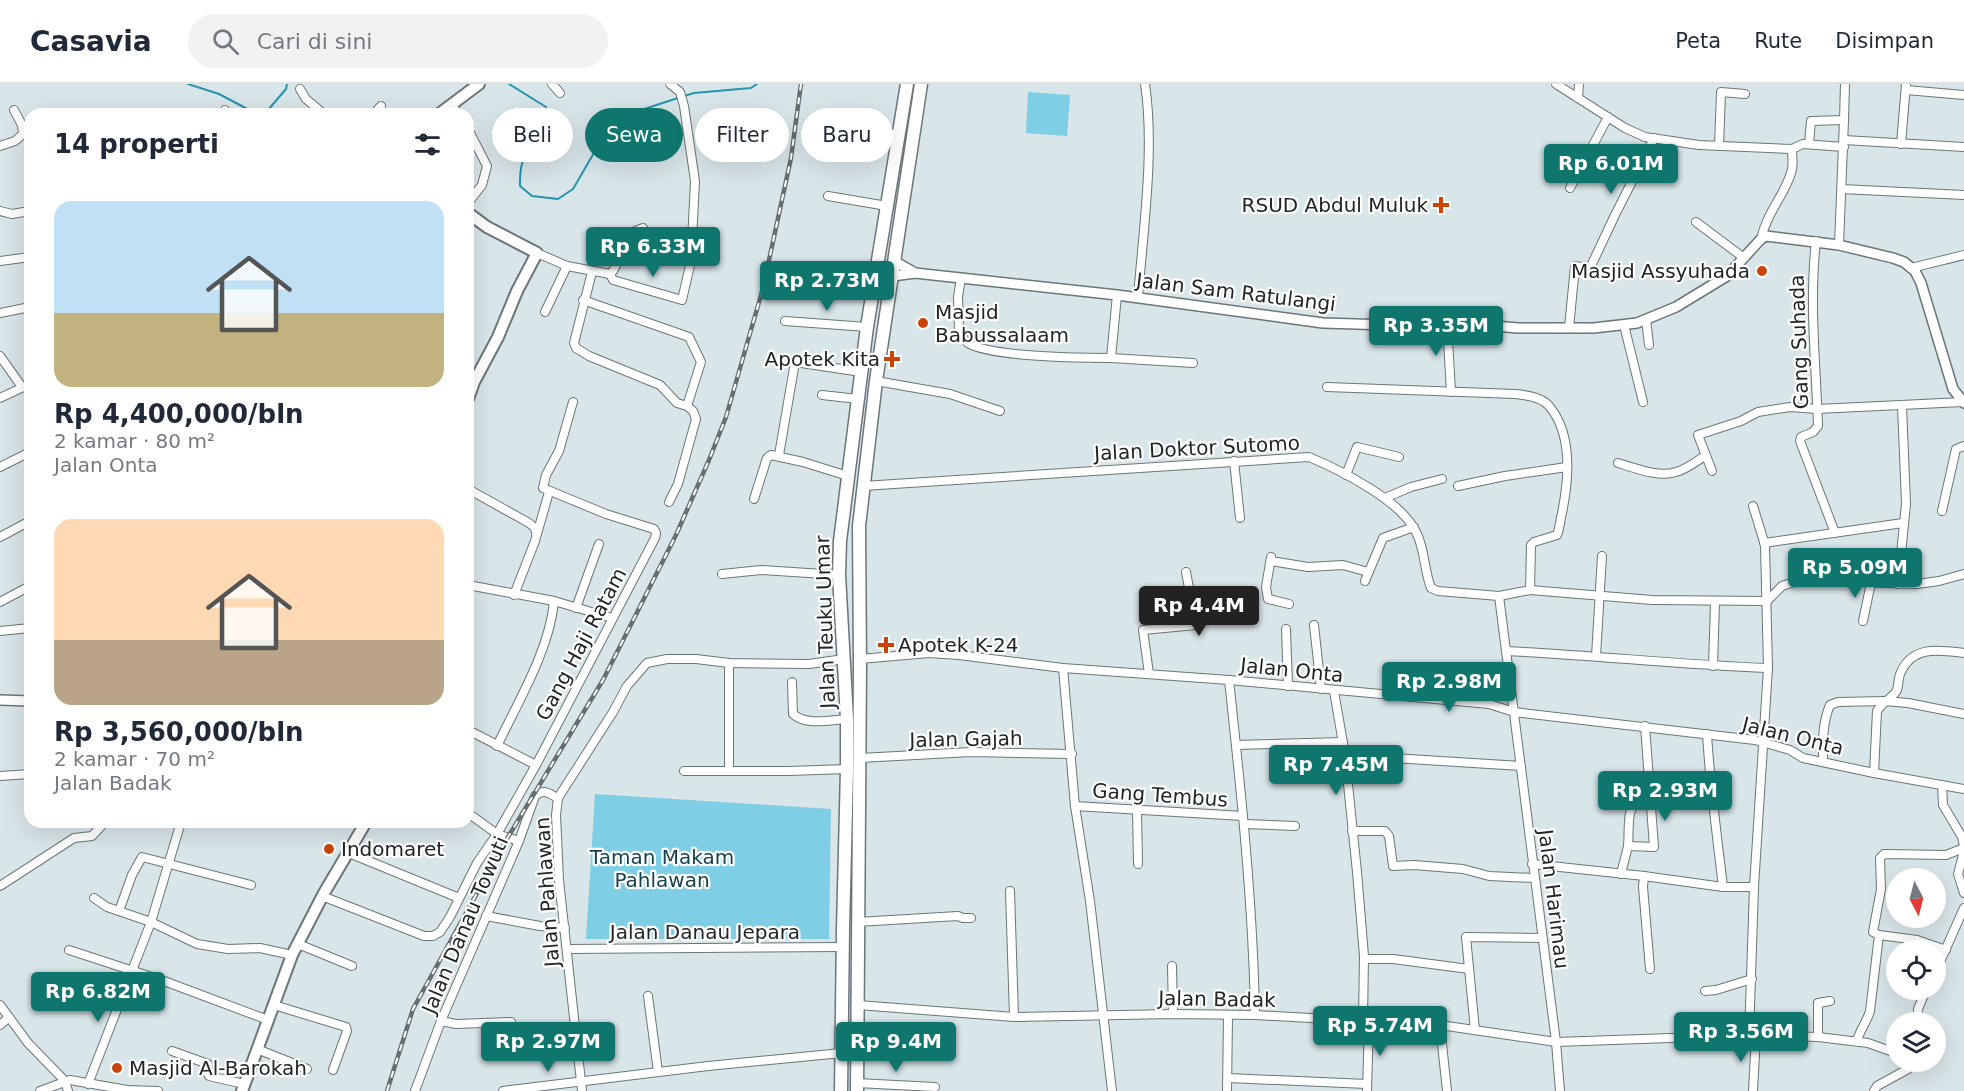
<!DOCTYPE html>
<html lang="id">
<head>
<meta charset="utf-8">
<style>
	body { margin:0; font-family:"DejaVu Sans",sans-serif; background:#f2f2f3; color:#1f2937; height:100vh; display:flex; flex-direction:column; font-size:22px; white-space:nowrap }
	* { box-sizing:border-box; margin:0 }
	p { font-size:20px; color:#747a83 }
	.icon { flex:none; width:33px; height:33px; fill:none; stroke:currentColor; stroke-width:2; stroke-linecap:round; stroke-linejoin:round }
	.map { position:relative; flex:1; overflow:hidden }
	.details { position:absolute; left:24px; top:24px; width:450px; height:720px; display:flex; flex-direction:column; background:#fff; border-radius:18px; box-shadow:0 6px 24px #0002 }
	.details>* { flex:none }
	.top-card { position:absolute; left:492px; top:24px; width:570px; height:54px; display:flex; gap:12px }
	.needle { width:39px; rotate:173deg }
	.controls { position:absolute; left:1886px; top:784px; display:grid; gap:12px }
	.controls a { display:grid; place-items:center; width:60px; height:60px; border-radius:50%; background:#fff; box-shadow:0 6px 24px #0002; font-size:30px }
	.price { position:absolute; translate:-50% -51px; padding:0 14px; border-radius:6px; background:#0f766e; color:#fff; font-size:20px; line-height:39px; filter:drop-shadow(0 2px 3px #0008) }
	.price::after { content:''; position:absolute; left:50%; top:36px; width:18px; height:14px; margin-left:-9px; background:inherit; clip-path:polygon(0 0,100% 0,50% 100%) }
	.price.active { background:#222; color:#fff }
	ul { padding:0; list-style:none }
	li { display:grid; align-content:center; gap:12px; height:318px; padding:0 30px }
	li span { display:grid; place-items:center; height:186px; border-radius:18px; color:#555 }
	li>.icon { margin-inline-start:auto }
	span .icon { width:108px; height:108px; fill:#fffc; stroke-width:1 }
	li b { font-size:26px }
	h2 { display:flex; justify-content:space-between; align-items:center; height:72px; padding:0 30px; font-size:26px }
	.chip { padding:0 21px; border-radius:27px; background:#fff; box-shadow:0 6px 24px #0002; font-size:21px; line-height:54px }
	.chip.active { background:#0f766e; color:#fff }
	header { display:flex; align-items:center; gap:36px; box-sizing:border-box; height:84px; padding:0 30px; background:#fff; border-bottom:2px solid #e0e1e3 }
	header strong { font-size:28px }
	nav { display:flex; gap:33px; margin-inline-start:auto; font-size:21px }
	.search { width:420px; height:54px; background:#f2f2f3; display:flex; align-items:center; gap:15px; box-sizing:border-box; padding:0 21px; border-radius:33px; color:#747a83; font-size:22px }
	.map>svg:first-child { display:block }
	.green { fill:#7ecee6 }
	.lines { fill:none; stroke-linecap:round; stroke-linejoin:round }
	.stream { stroke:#2794af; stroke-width:2 }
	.minor-casing { stroke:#6a767a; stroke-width:10 }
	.tertiary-casing { stroke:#6a767a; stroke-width:12 }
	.secondary-casing { stroke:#6a767a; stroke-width:14 }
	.trunk-casing { stroke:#6a767a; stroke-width:15 }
	.minor { stroke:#fff; stroke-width:8 }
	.tertiary { stroke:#fff; stroke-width:9 }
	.secondary { stroke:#fff; stroke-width:10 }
	.trunk { stroke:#fff; stroke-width:12 }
	.rail-casing { stroke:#666e71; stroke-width:4.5 }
	.rail { stroke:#fff; stroke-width:2; stroke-dasharray:7; stroke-linecap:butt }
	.poi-dot { fill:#ca4408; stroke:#fff; stroke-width:2 }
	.labels { text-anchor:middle; stroke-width:4.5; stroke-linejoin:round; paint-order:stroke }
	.poi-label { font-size:20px; fill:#202527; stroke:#fff; text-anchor:start }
	.street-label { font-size:20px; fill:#202527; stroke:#fff }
	.park-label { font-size:20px; fill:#14424e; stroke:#fff }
</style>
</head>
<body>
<header>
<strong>Casavia</strong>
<div class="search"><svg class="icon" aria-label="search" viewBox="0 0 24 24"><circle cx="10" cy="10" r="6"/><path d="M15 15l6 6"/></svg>Cari di sini</div>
<nav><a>Peta</a><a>Rute</a><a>Disimpan</a></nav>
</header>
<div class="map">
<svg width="1964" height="1007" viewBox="0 0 1964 1007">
	<rect width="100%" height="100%" fill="#d8e5e9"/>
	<!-- green -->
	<g class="green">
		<polygon points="1028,8 1070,11 1067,52 1026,49"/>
		<polygon points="595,710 831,725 829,855 586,855"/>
	</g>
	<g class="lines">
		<!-- stream -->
		<g class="stream">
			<polyline points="188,0 219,10 255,29 268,26 286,5 287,0"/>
			<path d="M 509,0 L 546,23 L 548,42 C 528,63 519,72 520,102 L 532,112 L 558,115 L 573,105 L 598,62 L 632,29 L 678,14"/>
			<polyline points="684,12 694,9 751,4 757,0"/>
		</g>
		<!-- minor casing -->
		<g class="minor-casing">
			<g id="minor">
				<polyline points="552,0 560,9"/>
				<path d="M 1556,0 L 1625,44 L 1645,53 L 1699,61 L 1792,65 C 1792,74 1794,81 1791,89 C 1784,112 1767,128 1761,155"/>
				<polyline points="300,5 306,15 324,30"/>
				<polyline points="1906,6 1964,11"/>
				<polyline points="1578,14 1579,0"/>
				<polyline points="452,21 458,30"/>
				<polyline points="225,26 228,30"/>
				<polyline points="378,30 378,25 381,22"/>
				<polyline points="468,45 487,82 482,101 468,119"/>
				<polyline points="869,46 899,51"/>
				<polyline points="1844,56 1964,63"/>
				<polyline points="1809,60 1811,37 1844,36 1845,0"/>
				<polyline points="1901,60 1906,0"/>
				<polyline points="0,62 15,57 23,50 22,41 14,26"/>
				<polyline points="1719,62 1721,8 1745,10"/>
				<polyline points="1792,65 1803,60 1844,63"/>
				<polyline points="1570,104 1608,33"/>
				<polyline points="1842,105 1964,111"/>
				<polyline points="828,112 887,122"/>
				<polyline points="0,127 12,130 24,128"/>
				<polyline points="1696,138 1744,174"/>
				<polyline points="468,143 474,133"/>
				<path d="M 1816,157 C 1809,219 1816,280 1818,342 L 1813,348 L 1801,353 L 1800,357 L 1835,449"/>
				<polyline points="1839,161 1844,36"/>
				<path d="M 537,169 L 567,182 L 610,190 C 621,181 616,164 625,154 C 629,149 637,146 643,144"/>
				<polyline points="0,177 30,173"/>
				<polyline points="1911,184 1964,171"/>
				<polyline points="592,188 574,259 576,264 589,272 660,301 677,319 687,322 693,327 696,335 678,400 669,418"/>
				<polyline points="610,190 613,196 682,216 691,177 695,97 684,22 680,8 670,0"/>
				<path d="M 961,194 L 958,213 L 959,248 C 962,252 964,256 968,259 C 990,273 1083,274 1111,274 L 1117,211"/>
				<path d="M 1138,214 C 1143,146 1155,67 1145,0"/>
				<polyline points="583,216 689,253 701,278 687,322"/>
				<polyline points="545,228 567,182"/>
				<polyline points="0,229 30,223"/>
				<polyline points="1646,235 1649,261"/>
				<polyline points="785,237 867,243"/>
				<polyline points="1447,238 1451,308"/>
				<polyline points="1624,241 1643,318"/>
				<polyline points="1569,244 1575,182 1583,183 1591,182 1615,131 1654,54"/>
				<polyline points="0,272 22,303"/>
				<polyline points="1111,274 1193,279"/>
				<polyline points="876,297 950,310 1000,327"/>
				<path d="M 1327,303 L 1515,310 C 1526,311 1542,313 1549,322 C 1573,350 1569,395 1562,429 C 1560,436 1560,444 1557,451 L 1534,458 L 1531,461 L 1530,506"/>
				<polyline points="822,311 858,315"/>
				<polyline points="0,314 30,300"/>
				<polyline points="779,371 795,278 861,288"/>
				<polyline points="1234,377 1240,434"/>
				<path d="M 1618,379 C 1635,384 1659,394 1676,388 C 1687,385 1697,377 1706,371"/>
				<polyline points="0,383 30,368"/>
				<polyline points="1712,387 1698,351 1741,337 1758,328 1790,323 1817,325 1963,318"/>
				<polyline points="1346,391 1357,363 1399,373"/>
				<path d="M 863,402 L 1309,373 C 1340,386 1403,417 1417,450 C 1425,467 1424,486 1431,504 L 1438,507 L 1499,512 L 1530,506 L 1652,516 L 1767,517"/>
				<polyline points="1458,402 1505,392 1567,383"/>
				<polyline points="468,405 529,439 535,444 536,449"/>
				<polyline points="1385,414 1411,403 1442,395"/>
				<polyline points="754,415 767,374 771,371 803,378 848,392"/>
				<polyline points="1942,427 1956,365 1964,362"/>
				<polyline points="0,453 30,437"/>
				<polyline points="1764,459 1903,439"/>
				<polyline points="1271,473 1266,503 1268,515 1289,520"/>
				<polyline points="1271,477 1308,483 1343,481 1368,488"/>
				<polyline points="722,490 761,486 839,491"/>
				<polyline points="1365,497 1383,454 1414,443"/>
				<polyline points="1898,500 1906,420 1902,322"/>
				<polyline points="468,501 554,517 612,534"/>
				<polyline points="514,511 535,457 549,408"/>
				<polyline points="1499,512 1556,958 1560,1007"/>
				<polyline points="1767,517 1782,502 1800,496 1917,500 1939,497 1964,490"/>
				<polyline points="0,518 30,502"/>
				<polyline points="576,524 599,460"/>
				<polyline points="1863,537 1871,499"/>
				<polyline points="1314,541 1321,605"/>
				<polyline points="1286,545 1288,602"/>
				<polyline points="0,547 30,544"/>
				<path d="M 1506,567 C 1594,571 1680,581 1768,584"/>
				<polyline points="1596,572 1602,472"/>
				<polyline points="860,575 929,569 959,571 1063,584 1229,596 1489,620 1514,628 1755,656 1790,666 1803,674 1874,689 1964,705"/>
				<polyline points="1713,582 1715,518"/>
				<polyline points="1063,584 1075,722 1090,817 1112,1007"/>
				<polyline points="1149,590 1143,546 1196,541 1186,488"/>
				<path d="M 1229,596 C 1241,707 1253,819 1255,931"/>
				<path d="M 792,598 L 793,630 C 806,642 831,636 847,635"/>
				<polyline points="1334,607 1345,671 1357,788 1364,872 1363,937"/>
				<polyline points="468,646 536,681"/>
				<path d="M 1707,650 C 1710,701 1717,752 1723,803"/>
				<polyline points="1236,661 1343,658"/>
				<path d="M 497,662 C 518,618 550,565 554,517"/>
				<polyline points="1345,671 1521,682"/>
				<polyline points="860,674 971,668 1072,670"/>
				<path d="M 1823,678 C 1823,657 1822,640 1830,621 L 1838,618 L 1885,617 L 1908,619 L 1964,630"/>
				<polyline points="684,687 789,687 847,685"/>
				<polyline points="729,687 729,579"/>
				<path d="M 1874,689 L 1877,627 C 1882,618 1893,614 1897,606 C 1899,600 1898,593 1901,588 C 1913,561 1940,566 1964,569"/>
				<polyline points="0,692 30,690"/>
				<polyline points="1942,701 1943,721 1962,753 1964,762"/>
				<polyline points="1075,722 1243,732"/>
				<polyline points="1137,726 1138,780"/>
				<polyline points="468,729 497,750 519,757"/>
				<polyline points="1244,740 1295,742"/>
				<polyline points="1352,747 1385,747 1389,752 1393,782 1414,781 1463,785 1489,792 1534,794"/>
				<polyline points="1628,762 1654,763 1645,642"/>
				<polyline points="1964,767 1958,790 1964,809"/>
				<polyline points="349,769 459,814"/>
				<polyline points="1532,780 1644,792"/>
				<path d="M 1621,790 C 1623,781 1626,771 1628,762 C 1629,751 1628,740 1630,729 C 1635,705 1694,718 1712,719"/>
				<polyline points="0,802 74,754 92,752 105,738"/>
				<polyline points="1010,807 1014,933"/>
				<polyline points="322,812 424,852 433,852 440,848 450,833 477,779 497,750 536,681 655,454 656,449 654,445 606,430 543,404 546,391 559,367 573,318"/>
				<polyline points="94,814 107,823 151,838 197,860 228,865 260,864 292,871"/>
				<polyline points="119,827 132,791 142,773 251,801"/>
				<polyline points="486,832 540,842 565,844"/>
				<polyline points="857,838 958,832 963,834 971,834"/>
				<polyline points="298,860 352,882"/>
				<polyline points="567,865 843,863"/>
				<polyline points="69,866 164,897 268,936"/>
				<polyline points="1946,866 1917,856 1879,851 1873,848 1881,805 1880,774 1884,770 1946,771 1964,764"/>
				<polyline points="1364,875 1393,875 1469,885"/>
				<polyline points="1172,882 1173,930"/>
				<polyline points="1650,885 1643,803 1644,792 1723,803 1754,803"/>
				<polyline points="1935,889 1964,824"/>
				<polyline points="1705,907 1716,906 1752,895"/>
				<polyline points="648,912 658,988"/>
				<polyline points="0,921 28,959 65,997 68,1007"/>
				<polyline points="274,921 346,943 347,947 333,986"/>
				<polyline points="858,921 1014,933 1173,930 1255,931 1440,941 1556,958 1756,951 1818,953 1868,959 1896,969"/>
				<polyline points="441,937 456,940 511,938"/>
				<polyline points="1917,939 1918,925 1926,906"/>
				<polyline points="0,941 9,933"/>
				<polyline points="1440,941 1447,1007"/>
				<polyline points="1475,946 1466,853 1542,854"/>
				<polyline points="1749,952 1754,803 1768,584 1765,461 1753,422"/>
				<polyline points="1818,953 1818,919 1830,917"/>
				<path d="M 1857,957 C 1860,945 1867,938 1870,927 L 1879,851"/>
				<polyline points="257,965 307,985"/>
				<polyline points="172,967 208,980 208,990 209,992 244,1000"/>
				<polyline points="1228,994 1367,1000"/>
				<polyline points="857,999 935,1003"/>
				<polyline points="88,1000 151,838 181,738"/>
				<polyline points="40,1007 70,996 127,1006 158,1007"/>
				<path d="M 415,1007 L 441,937 L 519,757 L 535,712 C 544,704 549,710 558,714"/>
				<polyline points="503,1007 708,982 842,969"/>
				<polyline points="582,1007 559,796 556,731 558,714 613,628 627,602 647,579 667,575 696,575 729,579 809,580 844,575"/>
				<polyline points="1227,1007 1228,932"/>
				<polyline points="1367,1007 1369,938"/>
				<polyline points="1753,1007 1756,951"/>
				<polyline points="1874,1007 1877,1002 1908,985 1911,978"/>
			</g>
		</g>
		<!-- tertiary casing -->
		<g class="tertiary-casing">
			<g id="tertiary">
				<polyline points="894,177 915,189"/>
				<polyline points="893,192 915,189 1117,211 1323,239 1389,241 1447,238 1518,244 1594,244 1637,239 1676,223 1727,192 1761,155 1766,152 1839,161 1893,174 1904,178 1915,187 1921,199 1953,305 1964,319"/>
				<polyline points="0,616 30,617"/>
			</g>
		</g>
		<!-- secondary casing -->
		<g class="secondary-casing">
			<g id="secondary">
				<polyline points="439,30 479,0"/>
				<polyline points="468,129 487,143 537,169 517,207 498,253 474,298 468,315"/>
				<polyline points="242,1007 292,871 324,809 366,738"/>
			</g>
		</g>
		<!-- trunk casing -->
		<g class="trunk-casing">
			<g id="trunk">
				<polyline points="841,1007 843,845 847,685 847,635 839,491 840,457 867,243 907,0"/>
				<polyline points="857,1007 860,581 859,442 876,297 921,0"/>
			</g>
		</g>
		<!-- minor -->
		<use href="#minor" class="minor"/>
		<!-- tertiary -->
		<use href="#tertiary" class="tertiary"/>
		<!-- secondary -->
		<use href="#secondary" class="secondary"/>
		<!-- trunk -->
		<use href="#trunk" class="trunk"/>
		<!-- rail casing -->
		<g class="rail-casing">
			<polyline id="rail" points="387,1007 413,925 508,753 603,596 676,451 709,376 726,333 763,204 791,74 801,0"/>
		</g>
		<!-- rail -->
		<use href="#rail" class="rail"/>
	</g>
	<!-- markers -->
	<g class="poi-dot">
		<path d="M1438 112h6v6h6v6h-6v6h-6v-6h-6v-6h6z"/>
		<circle cx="1762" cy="187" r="6"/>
		<circle cx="923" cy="239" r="6"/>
		<path d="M889 266h6v6h6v6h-6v6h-6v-6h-6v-6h6z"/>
		<path d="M883 552h6v6h6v6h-6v6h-6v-6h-6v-6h6z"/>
		<circle cx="329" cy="765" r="6"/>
		<circle cx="117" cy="984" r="6"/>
	</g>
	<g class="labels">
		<!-- poi labels -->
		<g class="poi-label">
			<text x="1428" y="128" text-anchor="end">RSUD Abdul Muluk</text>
			<text x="1750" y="194" text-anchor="end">Masjid Assyuhada</text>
			<text x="935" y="235">Masjid<tspan x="935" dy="23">Babussalaam</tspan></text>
			<text x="880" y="282" text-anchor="end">Apotek Kita</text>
			<text x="898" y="568">Apotek K-24</text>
			<text x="341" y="772">Indomaret</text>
			<text x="129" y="991">Masjid Al-Barokah</text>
		</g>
		<!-- street labels -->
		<g class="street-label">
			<text transform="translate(1236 208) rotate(7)" y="7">Jalan Sam Ratulangi</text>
			<text transform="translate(1799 258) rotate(-92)" y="7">Gang Suhada</text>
			<text transform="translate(1197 364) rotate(-3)" y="7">Jalan Doktor Sutomo</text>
			<text transform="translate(825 538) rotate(-92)" y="7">Jalan Teuku Umar</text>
			<text transform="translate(581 560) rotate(-62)" y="7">Gang Haji Ratam</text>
			<text transform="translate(1292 586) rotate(6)" y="7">Jalan Onta</text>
			<text transform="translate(1793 652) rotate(14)" y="7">Jalan Onta</text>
			<text transform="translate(966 655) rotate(-1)" y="7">Jalan Gajah</text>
			<text transform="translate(1160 711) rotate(4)" y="7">Gang Tembus</text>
			<text transform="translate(547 808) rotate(-94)" y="7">Jalan Pahlawan</text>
			<text transform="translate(1554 815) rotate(83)" y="7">Jalan Harimau</text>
			<text transform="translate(465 841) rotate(-67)" y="7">Jalan Danau Towuti</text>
			<text x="705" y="855">Jalan Danau Jepara</text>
			<text transform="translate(1217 915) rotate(1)" y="7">Jalan Badak</text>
		</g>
		<!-- park labels -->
		<g class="park-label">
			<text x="662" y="780">Taman Makam<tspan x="662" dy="23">Pahlawan</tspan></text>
		</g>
	</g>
</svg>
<div class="controls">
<a><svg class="needle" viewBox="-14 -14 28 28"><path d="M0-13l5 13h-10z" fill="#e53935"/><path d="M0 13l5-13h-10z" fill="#747a83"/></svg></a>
<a><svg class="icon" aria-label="locate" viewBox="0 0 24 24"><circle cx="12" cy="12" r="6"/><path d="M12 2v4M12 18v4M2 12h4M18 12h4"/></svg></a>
<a><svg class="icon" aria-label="layers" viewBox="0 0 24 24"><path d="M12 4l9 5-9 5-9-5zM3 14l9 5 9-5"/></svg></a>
</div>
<b class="price" style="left:1611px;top:111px">Rp 6.01M</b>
<b class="price" style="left:653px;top:194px">Rp 6.33M</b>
<b class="price" style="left:827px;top:228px">Rp 2.73M</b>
<b class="price" style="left:1436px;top:273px">Rp 3.35M</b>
<b class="price" style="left:1855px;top:515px">Rp 5.09M</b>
<b class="price active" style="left:1199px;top:553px">Rp 4.4M</b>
<b class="price" style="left:1449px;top:629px">Rp 2.98M</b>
<b class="price" style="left:1336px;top:712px">Rp 7.45M</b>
<b class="price" style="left:1665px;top:738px">Rp 2.93M</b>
<b class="price" style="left:98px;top:939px">Rp 6.82M</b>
<b class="price" style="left:1380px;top:973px">Rp 5.74M</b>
<b class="price" style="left:1741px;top:979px">Rp 3.56M</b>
<b class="price" style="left:548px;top:989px">Rp 2.97M</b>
<b class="price" style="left:896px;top:989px">Rp 9.4M</b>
<div class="top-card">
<a class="chip">Beli</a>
<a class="chip active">Sewa</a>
<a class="chip">Filter</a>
<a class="chip">Baru</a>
</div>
<section class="details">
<h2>14 properti<svg class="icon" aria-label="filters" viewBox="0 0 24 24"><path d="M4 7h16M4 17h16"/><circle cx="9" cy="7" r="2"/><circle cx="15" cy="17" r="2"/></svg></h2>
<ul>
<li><span style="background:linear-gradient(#bfe0f5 60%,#c2b280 0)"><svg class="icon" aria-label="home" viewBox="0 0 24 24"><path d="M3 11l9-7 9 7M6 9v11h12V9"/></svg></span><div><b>Rp 4,400,000/bln</b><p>2 kamar · 80 m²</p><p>Jalan Onta</p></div></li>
<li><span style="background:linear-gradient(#ffd9b3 65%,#b9a48a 0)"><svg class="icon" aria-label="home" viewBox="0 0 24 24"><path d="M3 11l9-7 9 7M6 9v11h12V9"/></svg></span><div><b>Rp 3,560,000/bln</b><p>2 kamar · 70 m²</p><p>Jalan Badak</p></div></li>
</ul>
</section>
</div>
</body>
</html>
